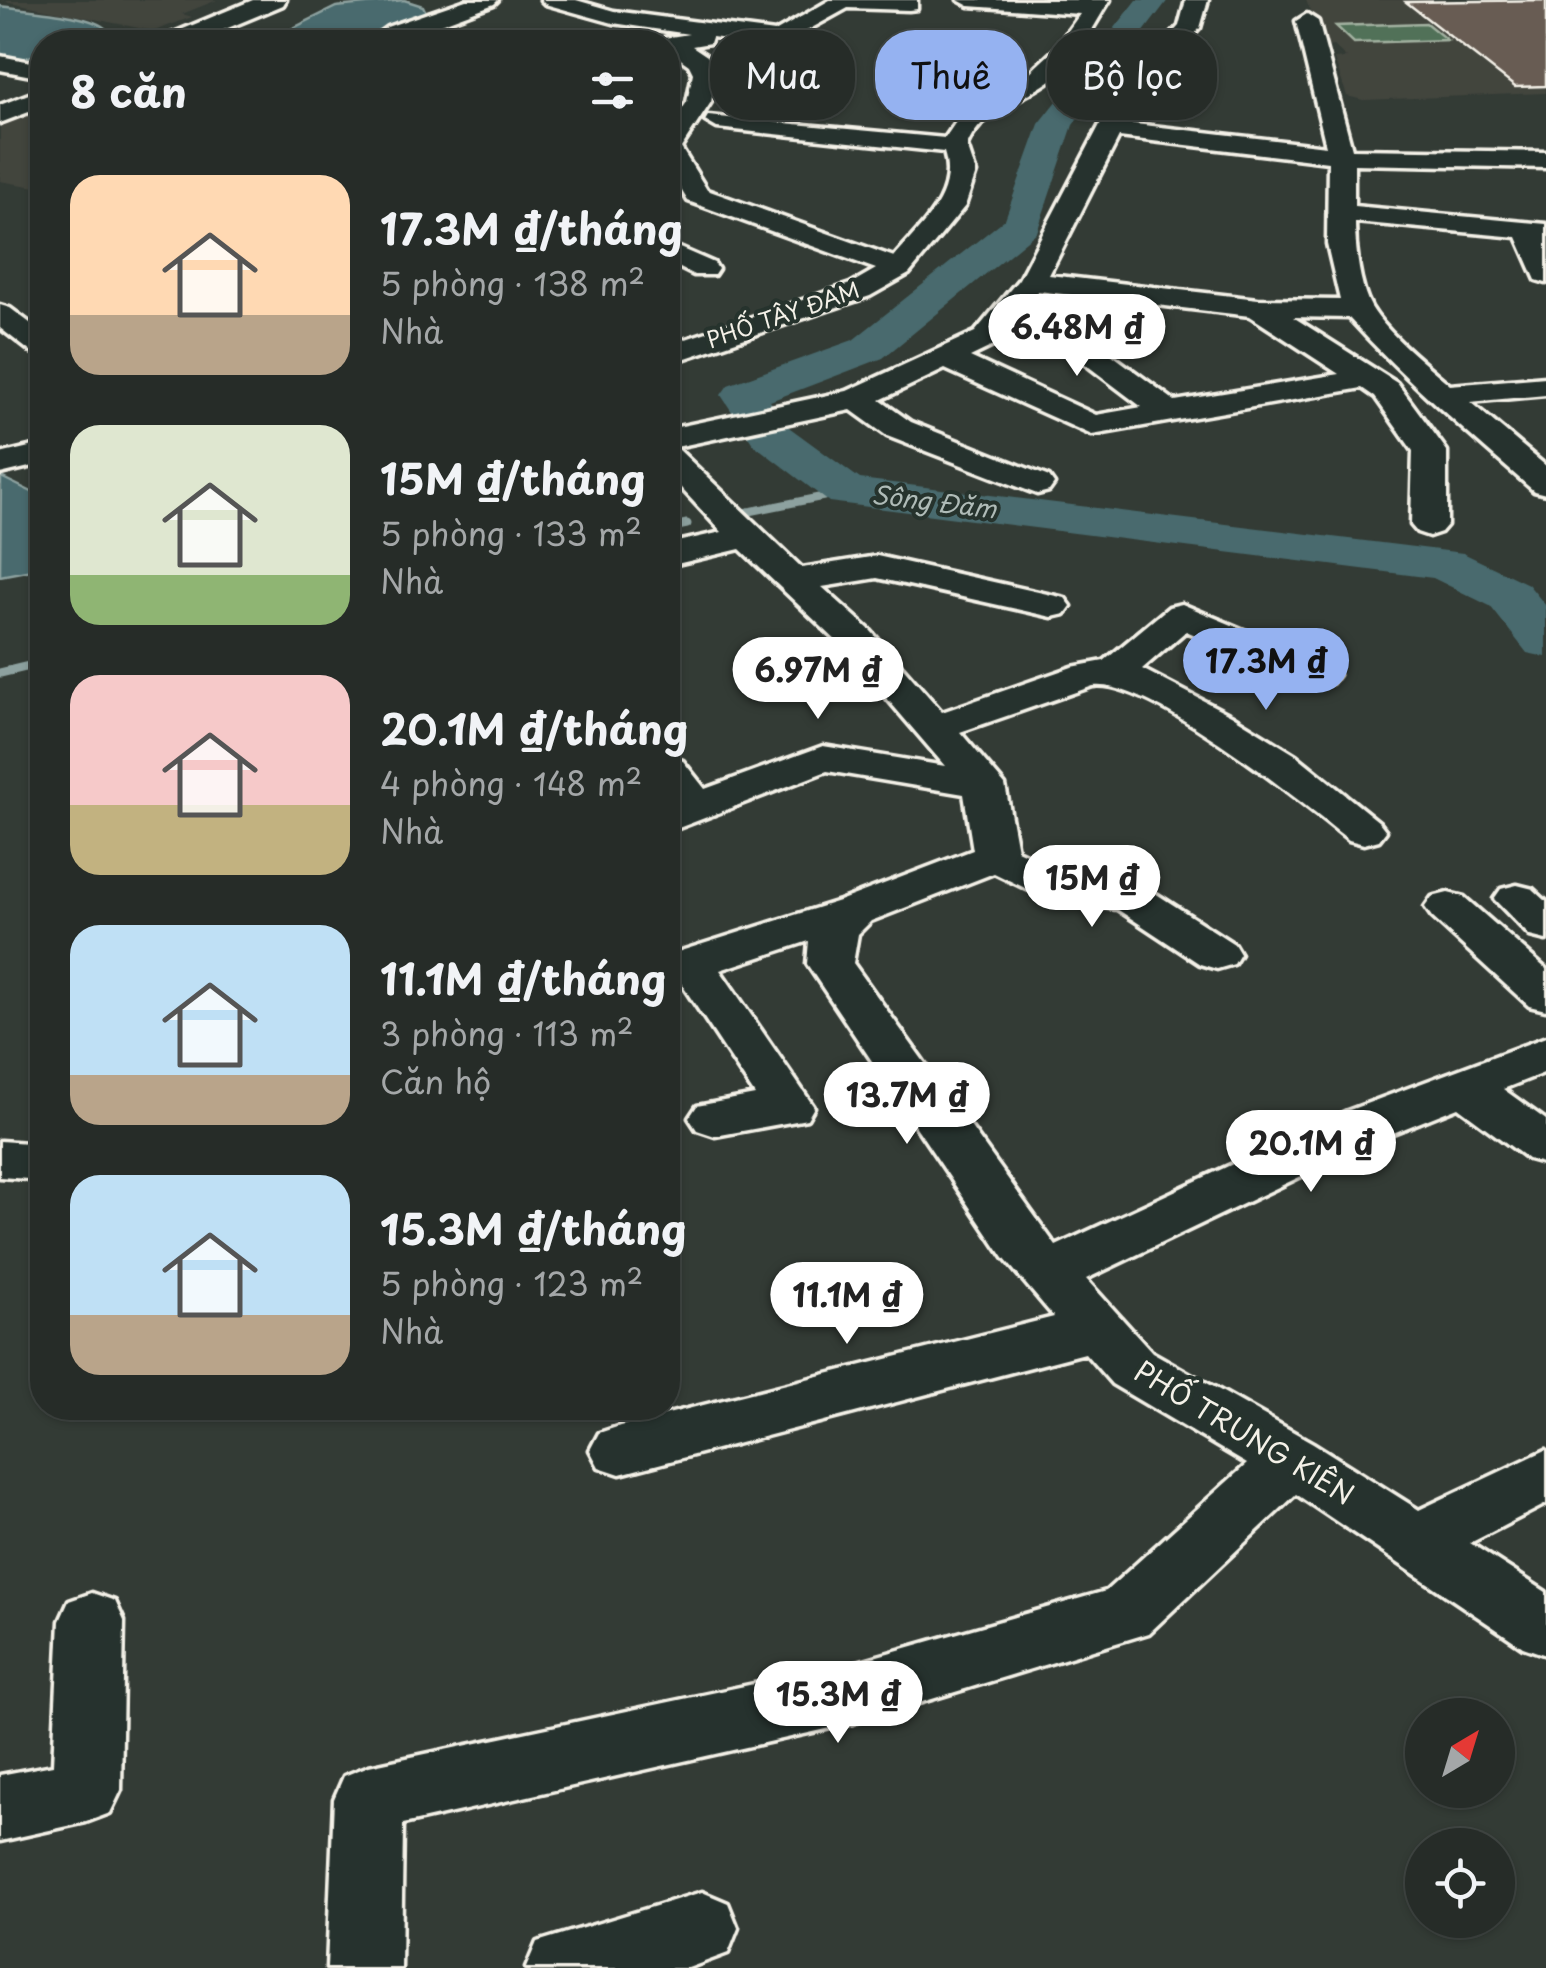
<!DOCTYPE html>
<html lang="vi">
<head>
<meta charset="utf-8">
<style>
	body { margin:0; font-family:"Playpen Sans",sans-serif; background:#2e3430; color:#f1f3f6; height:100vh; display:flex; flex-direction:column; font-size:38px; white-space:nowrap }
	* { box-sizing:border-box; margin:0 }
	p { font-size:32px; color:#a4a7a8 }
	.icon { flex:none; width:55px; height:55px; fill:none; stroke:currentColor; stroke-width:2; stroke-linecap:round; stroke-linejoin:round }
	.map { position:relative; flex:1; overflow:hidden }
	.details { position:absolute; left:30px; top:30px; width:650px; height:1390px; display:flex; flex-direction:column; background:#262c28; border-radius:40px; box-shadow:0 2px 8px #0004,0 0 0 2px #424845 }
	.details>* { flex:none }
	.banner { position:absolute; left:710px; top:30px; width:685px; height:90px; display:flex; gap:20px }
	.needle { width:65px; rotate:38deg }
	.fabs { position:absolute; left:1405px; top:1698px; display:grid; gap:20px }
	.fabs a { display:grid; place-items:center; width:110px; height:110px; border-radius:50%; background:#262c28; box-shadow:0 2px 8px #0004,0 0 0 2px #424845; font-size:50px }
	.price { position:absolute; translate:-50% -85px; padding:0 22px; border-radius:35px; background:#fff; color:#222; font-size:32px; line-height:65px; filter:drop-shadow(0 2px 5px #0008) }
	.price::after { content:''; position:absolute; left:50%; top:60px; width:30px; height:22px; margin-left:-15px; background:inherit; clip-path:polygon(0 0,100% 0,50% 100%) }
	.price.active { background:#95b2f1; color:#111 }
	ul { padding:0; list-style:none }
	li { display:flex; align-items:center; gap:30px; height:250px; padding:0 40px }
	li span { display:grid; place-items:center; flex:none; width:280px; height:200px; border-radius:30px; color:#555 }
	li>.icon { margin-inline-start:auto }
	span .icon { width:120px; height:120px; fill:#fffc; stroke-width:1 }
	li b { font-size:42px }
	h2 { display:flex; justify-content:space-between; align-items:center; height:120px; padding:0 40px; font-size:42px }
	.pill { padding:0 35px; border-radius:40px; background:#262c28; box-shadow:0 2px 8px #0004,0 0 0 2px #424845; font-size:35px; line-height:90px }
	.pill.active { background:#95b2f1; color:#111 }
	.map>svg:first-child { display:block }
	.built { fill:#43453e }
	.green { fill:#517159; stroke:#a2b1a0; stroke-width:2.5 }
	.water { fill:#486b6e; stroke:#8da19f; stroke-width:2.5 }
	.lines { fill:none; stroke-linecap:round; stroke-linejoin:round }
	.stream-far1 { stroke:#8da19f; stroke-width:8 }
	.stream { stroke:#8da19f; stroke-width:9 }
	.river { fill:#486b6e; fill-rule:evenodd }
	.building { fill:#675c53; stroke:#f4f1e8; stroke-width:2.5 }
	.minor-casing { stroke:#f4f1e8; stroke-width:7 }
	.major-casing { stroke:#f4f1e8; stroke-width:7 }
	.minor { fill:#26332d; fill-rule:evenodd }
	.major { fill:#26332d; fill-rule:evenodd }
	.labels { text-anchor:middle; stroke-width:8; stroke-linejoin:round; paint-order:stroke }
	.far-street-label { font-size:22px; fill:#f4f1e8; stroke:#26332d }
	.far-water-label { font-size:25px; font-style:italic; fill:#afbbb7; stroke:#26332d }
	.street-label { font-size:28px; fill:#f4f1e8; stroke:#26332d }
</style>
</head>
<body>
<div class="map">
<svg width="1546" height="1968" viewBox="0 0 1546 1968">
	<rect width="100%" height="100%" fill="#333b35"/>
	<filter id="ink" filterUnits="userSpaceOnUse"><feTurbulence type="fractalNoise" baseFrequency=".01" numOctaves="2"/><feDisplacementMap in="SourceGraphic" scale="20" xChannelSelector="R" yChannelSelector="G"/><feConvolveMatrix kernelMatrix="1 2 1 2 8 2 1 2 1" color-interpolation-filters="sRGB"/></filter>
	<g filter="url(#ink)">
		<!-- built -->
		<g class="built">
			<polygon points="0,0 217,0 182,14 192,17 154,31"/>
			<polygon points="1306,0 1546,0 1546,93 1363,100 1347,96 1334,59 1347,58 1334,46 1324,47"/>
			<polygon points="42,109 42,188 0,181 0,123"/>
		</g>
		<!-- green -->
		<polygon class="green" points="1426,23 1447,40 1354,43 1336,26"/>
		<!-- water -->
		<g class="water">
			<polygon points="404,0 423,6 426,12 356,42 241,42 289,30 336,7"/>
			<path d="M 0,6 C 25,10 93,14 107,30 L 69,42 L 42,42 L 42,53 L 22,59 L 0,58 Z"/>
			<polygon points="1,477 42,497 42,568 0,576"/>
		</g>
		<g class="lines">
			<!-- stream-far1 -->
			<polyline class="stream-far1" points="742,513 846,492"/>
			<!-- stream -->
			<g class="stream">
				<polyline points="742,513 749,512"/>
				<polyline points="668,528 687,524"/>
				<polyline points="0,673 42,663"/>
			</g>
			<!-- river -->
			<polygon class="river" points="1137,0 1168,0 1073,125 1037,232 883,358 770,401 786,425 860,479 1463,553 1528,584 1546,606 1546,657 1527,653 1490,606 1433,578 829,502 753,444 721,395 728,385 853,340 1005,219 1039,124"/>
		</g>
		<!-- building -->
		<polygon class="building" points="1546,0 1546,86 1515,87 1406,2"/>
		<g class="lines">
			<!-- minor casing -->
			<g class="minor-casing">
				<g id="minor">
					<polygon points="466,0 498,0 494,4 392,42 366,42 387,27"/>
					<path d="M 541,0 L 576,0 L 614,11 L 775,32 L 830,0 L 917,0 L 917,9 L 909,10 L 848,8 L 779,46 L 712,37 L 710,43 L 692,46 L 707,56 L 717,73 L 711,102 L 681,148 L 707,190 L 894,257 C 921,225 958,196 944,152 L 717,128 L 705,121 L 708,116 L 945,138 L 962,113 L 1006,86 L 920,75 L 909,68 L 912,63 L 1027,75 L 1055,49 L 1080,14 L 969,6 L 958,0 L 1110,0 C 1094,25 1079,56 1056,76 C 1025,102 984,106 967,146 L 976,173 L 965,206 L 909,274 L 870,296 L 668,364 L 668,345 L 850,284 L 876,269 L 688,201 L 668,168 L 668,130 L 687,102 L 693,73 L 689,65 L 668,50 L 668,42 L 661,42 L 664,38 L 689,34 L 613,23 L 545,4 Z"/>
					<path d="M 1186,0 L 1208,0 L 1200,28 L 1137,100 L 1126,123 L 1326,146 L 1296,21 L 1307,14 L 1318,21 L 1352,149 L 1546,152 L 1546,168 L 1354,164 L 1354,206 L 1546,224 L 1546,283 L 1536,280 L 1517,237 L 1355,222 C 1355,247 1359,285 1371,307 C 1387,334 1427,365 1450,385 L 1546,377 L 1546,395 L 1470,402 L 1546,466 L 1546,494 L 1534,491 C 1470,435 1406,381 1349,318 L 1293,317 L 1397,383 L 1442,444 L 1447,451 L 1447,525 L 1441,532 L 1429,536 L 1417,532 L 1411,525 L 1413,451 L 1375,397 L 1362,388 L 1092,435 L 945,369 L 880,400 L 911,422 L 1049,477 L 1054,484 L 1049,491 L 1037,494 L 887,436 L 851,410 L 676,447 L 802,568 L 877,556 L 1065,598 L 1071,606 L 1065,614 L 1052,617 L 877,578 L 822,587 L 870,630 L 942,712 L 1072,667 L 1104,661 L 1169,607 L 1182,604 L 1332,667 L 1338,675 L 1332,683 L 1318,687 L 1186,631 L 1142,669 L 1231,715 L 1296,755 L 1379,822 L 1386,831 L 1379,840 L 1364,844 L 1349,840 C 1302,802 1148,678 1093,686 L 960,732 L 1005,785 L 1017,850 L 1077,878 L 1144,886 L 1234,944 L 1240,954 L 1234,964 L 1217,969 L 1200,964 L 1117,909 L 1052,901 L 994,873 L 871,921 L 858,934 L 853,963 L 1056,1246 L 1347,1111 L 1546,1037 L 1546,1072 L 1503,1089 L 1546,1120 L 1546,1164 L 1528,1159 L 1458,1107 L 1383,1137 L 1086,1279 L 1152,1352 L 1313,1443 L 1419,1510 L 1546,1450 L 1546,1504 L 1470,1543 L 1546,1592 L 1546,1655 L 1523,1647 L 1296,1494 L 1149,1633 L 853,1723 L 403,1824 L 401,1968 L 327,1968 L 334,1799 L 344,1776 L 369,1766 L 853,1663 L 1106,1591 L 1247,1464 L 1112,1384 L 1085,1353 L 620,1474 L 599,1467 L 590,1450 L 599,1433 L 620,1426 L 1054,1317 L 1004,1258 L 807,964 L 809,941 L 720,970 L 814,1107 L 807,1119 L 715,1136 L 697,1130 L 689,1118 L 697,1106 L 755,1095 L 681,983 L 668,986 L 668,955 L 839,901 L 973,850 L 964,794 L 827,771 L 668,832 L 668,804 L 671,803 L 668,797 L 668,757 L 683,761 L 705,789 L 823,746 L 945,766 L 842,646 L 740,549 L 668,566 L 668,544 L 722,532 L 668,474 L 668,429 L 847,391 L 975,332 L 1019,279 L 1114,98 L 1179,26 ZM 1119,137 L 1328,162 L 1327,244 L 1340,300 L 1258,299 L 1049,275 ZM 1038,291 L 1250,316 L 1339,374 L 1175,401 L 1089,338 L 1015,322 ZM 1002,337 L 1068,351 L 1142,407 L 1096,415 L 970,357 L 997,344 Z"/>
					<polygon points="0,56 42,64 42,78 0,70"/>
					<polygon points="668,243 714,263 718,269 714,275 694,275 668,262"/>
					<polygon points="0,305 10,308 42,332 42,355 31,352 0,328"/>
					<polygon points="42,444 42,464 0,474 0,454"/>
					<polygon points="1517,885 1533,889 1546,901 1546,940 1530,936 1494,899 1501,889"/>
					<polygon points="1448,893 1464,897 1546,969 1546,1010 1529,1006 1432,917 1425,907 1432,897"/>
					<polygon points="0,1141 42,1144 42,1180 0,1177"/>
					<polygon points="92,1593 115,1601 124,1621 121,1790 110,1813 86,1822 0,1841 0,1775 53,1765 60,1621 69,1601"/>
					<polygon points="702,1892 728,1903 738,1928 728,1953 688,1968 526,1968 537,1942"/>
				</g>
			</g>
			<!-- major casing -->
			<g class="major-casing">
				<g id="major">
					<polygon points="253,0 286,0 283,5 194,42 160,42 164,37"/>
					<polygon points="42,89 42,107 0,123 0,105"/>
				</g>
			</g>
			<!-- minor -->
			<use href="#minor" class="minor"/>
			<!-- major -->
			<use href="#major" class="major"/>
		</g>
	</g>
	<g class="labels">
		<!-- far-street labels -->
		<g class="far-street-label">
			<text transform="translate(783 315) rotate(-19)" y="8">PHỐ TÂY ĐAM</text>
		</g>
		<!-- far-water labels -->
		<g class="far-water-label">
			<text transform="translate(934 502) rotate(7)" y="9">Sông Đăm</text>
		</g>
		<!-- street labels -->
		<g class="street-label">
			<text transform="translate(1244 1433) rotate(31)" y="10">PHỐ TRUNG KIÊN</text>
		</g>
	</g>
</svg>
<div class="fabs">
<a><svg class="needle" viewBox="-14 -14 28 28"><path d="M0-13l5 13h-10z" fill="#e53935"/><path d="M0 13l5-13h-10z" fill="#a4a7a8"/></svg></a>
<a><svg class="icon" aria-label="locate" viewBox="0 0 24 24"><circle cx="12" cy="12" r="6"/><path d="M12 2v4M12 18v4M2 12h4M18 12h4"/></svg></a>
</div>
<b class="price" style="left:1077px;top:379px">6.48M ₫</b>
<b class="price active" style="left:1266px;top:713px">17.3M ₫</b>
<b class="price" style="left:818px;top:722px">6.97M ₫</b>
<b class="price" style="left:1092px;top:930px">15M ₫</b>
<b class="price" style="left:907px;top:1147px">13.7M ₫</b>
<b class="price" style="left:1311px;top:1195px">20.1M ₫</b>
<b class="price" style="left:847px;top:1347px">11.1M ₫</b>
<b class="price" style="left:838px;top:1746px">15.3M ₫</b>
<div class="banner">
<a class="pill">Mua</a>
<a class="pill active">Thuê</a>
<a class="pill">Bộ lọc</a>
</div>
<section class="details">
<h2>8 căn<svg class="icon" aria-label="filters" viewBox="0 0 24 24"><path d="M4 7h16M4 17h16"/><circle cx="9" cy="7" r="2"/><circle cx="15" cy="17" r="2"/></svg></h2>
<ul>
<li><span style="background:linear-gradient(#ffd9b3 70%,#b9a48a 0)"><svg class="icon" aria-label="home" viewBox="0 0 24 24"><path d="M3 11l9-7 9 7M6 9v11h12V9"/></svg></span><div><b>17.3M ₫/tháng</b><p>5 phòng · 138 m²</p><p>Nhà</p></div></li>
<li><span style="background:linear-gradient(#dfe7d0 75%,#8fb573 0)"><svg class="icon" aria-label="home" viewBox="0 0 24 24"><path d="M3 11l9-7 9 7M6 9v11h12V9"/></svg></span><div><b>15M ₫/tháng</b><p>5 phòng · 133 m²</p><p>Nhà</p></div></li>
<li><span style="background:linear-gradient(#f6c9c9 65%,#c2b280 0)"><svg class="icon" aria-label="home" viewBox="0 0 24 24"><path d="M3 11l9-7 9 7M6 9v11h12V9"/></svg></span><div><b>20.1M ₫/tháng</b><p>4 phòng · 148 m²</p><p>Nhà</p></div></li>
<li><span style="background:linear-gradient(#bfe0f5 75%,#b9a48a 0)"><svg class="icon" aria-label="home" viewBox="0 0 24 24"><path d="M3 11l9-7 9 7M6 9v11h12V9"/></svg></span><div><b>11.1M ₫/tháng</b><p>3 phòng · 113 m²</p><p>Căn hộ</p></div></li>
<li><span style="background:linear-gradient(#bfe0f5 70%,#b9a48a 0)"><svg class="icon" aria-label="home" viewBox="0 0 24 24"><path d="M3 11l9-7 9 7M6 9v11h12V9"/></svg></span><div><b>15.3M ₫/tháng</b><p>5 phòng · 123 m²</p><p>Nhà</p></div></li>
</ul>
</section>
</div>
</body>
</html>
